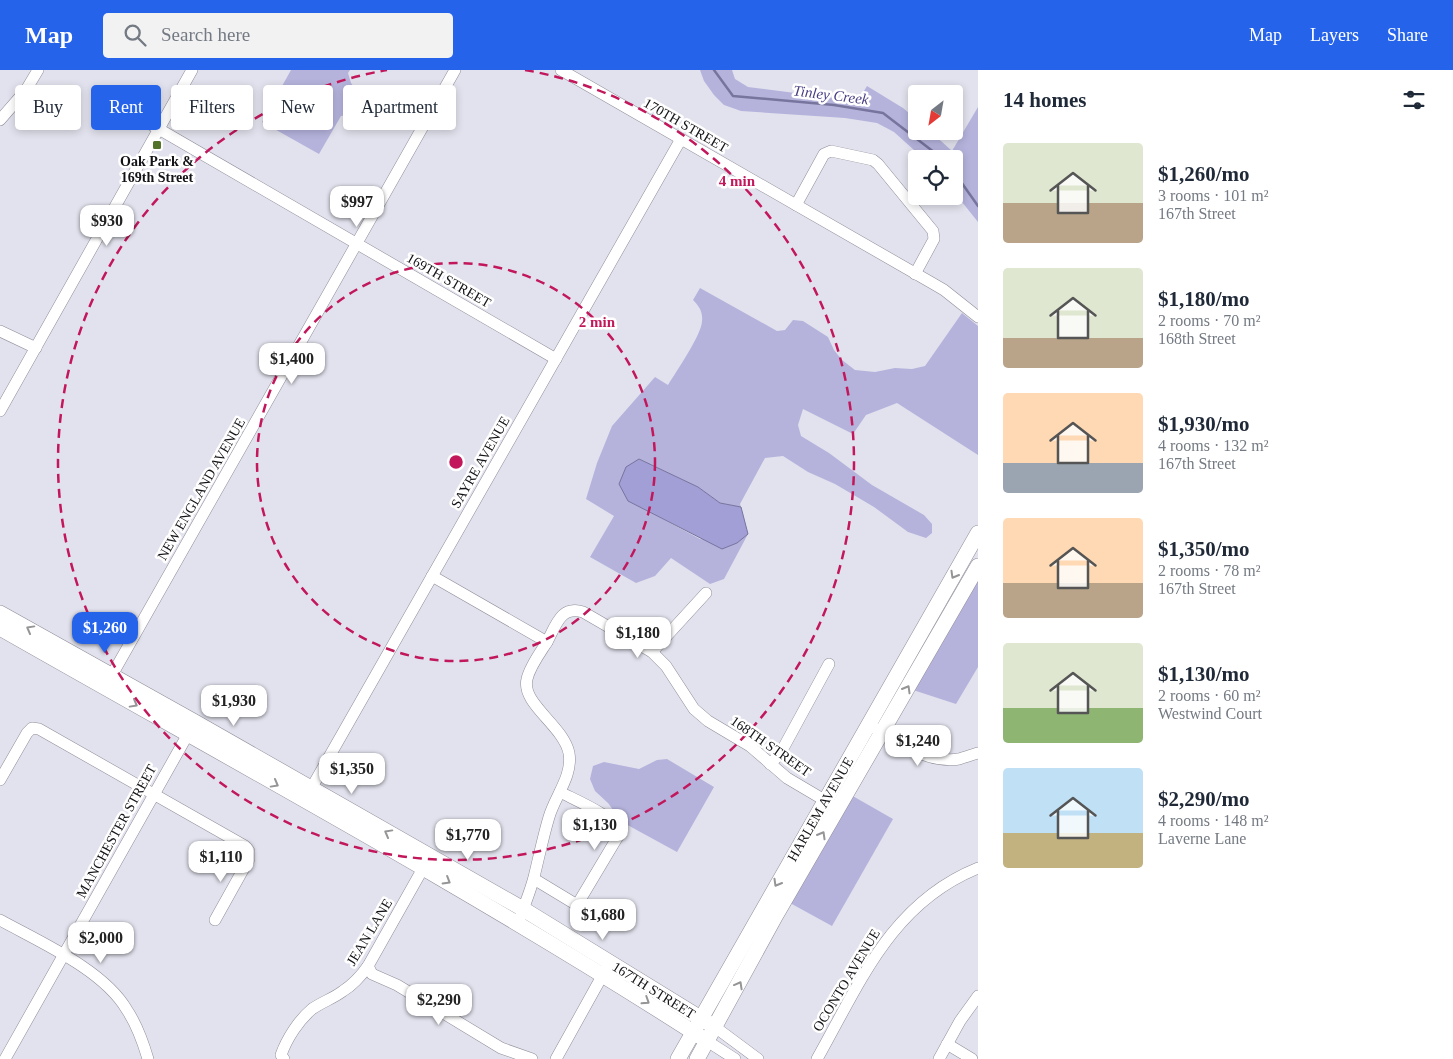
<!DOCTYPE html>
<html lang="en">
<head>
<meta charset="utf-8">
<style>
	body { margin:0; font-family:"Times New Roman",serif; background:#f2f2f3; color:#1f2937; height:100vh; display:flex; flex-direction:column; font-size:19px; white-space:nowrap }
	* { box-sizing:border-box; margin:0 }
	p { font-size:16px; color:#747a83 }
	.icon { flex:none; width:28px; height:28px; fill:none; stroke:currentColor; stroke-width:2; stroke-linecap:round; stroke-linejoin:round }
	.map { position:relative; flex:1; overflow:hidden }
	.drawer { display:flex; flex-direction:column; background:#fff; width:475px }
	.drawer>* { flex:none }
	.guide { position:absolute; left:15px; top:15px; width:475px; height:45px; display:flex; gap:10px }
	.needle { width:32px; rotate:211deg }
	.fabs { position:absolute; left:908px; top:15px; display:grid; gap:10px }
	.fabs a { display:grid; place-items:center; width:55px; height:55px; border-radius:5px; background:#fff; box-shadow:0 2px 8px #0003; font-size:25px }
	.price { position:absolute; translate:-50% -42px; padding:0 11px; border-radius:10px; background:#fff; color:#222; font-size:16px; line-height:32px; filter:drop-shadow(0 1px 2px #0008) }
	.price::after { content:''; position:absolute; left:50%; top:30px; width:15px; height:11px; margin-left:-8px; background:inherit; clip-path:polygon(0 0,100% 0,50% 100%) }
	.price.current { background:#2563eb; color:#fff }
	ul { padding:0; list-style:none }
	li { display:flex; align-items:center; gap:15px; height:125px; padding:0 25px }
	li span { display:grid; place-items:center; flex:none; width:140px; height:100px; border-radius:5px; color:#555 }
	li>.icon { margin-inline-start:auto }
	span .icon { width:60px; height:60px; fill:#fffc; stroke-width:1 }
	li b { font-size:21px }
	h2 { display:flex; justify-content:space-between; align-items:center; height:60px; padding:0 25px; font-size:21px }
	.chip { padding:0 18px; border-radius:5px; background:#fff; box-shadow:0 2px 8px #0003; font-size:18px; line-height:45px }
	.chip.current { background:#2563eb; color:#fff }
	header { display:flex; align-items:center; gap:30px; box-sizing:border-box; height:70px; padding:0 25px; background:#2563eb; color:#fff }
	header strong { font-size:24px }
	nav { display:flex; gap:28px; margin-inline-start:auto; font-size:18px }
	.search { width:350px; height:45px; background:#f2f2f3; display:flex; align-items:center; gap:12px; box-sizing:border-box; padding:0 18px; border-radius:5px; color:#747a83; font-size:19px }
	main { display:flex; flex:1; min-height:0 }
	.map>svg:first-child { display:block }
	.green { fill:#b5b3dc }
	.water { fill:#a29ed6; stroke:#77749d }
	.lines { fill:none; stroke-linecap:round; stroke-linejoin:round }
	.stream { stroke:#77749d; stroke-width:2.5 }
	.minor-casing { stroke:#8e8d99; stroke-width:12 }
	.major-casing { stroke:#8e8d99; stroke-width:16 }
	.minor { stroke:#fff; stroke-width:11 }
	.major { stroke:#fff; stroke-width:15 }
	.oneway { stroke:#959597 }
	.ring { fill:none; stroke:#c2185b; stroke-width:2.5; stroke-dasharray:9 6 }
	.poi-dot { fill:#52732a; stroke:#fff; stroke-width:2 }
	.labels { text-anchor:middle; stroke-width:5; stroke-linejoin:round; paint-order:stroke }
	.street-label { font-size:14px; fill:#131317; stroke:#fff }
	.poi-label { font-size:14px; font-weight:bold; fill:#131317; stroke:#fff }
	.water-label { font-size:15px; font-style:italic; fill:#483d82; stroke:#fff }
	.centre { fill:#c2185b; stroke:#fff; stroke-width:2.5 }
	.ring-label { font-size:15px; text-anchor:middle; font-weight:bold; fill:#c2185b; stroke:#fff; stroke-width:5; stroke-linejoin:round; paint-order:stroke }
</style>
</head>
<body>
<header>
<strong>Map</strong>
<div class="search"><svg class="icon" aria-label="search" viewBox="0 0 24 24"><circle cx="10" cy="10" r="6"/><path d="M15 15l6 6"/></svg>Search here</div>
<nav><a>Map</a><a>Layers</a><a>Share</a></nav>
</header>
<main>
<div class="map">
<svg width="978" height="989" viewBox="0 0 978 989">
	<rect width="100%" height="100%" fill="#e2e2ee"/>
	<!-- green -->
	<g class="green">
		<polygon points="291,0 350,0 348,3 351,13 370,39 360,48 349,45 341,46 319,84 262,52"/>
		<polygon points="700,0 732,0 735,9 748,17 858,31 867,16 903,38 916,49 916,61 930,61 952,81 978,37 978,152 954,122 954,89 924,89 894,62 877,53 845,48 741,41 724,35 714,25 704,11"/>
		<path d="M 700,218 L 777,261 L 785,260 L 793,250 L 803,251 L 828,267 L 834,280 L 842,290 L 855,300 L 875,302 L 895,298 L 912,299 L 925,296 L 962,243 L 978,256 L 978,385 L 897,333 L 866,345 L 853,364 L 803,339 L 798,355 L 801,366 L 829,383 L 872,415 L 924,445 L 932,454 L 932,463 L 926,468 L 908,462 L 874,437 L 835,414 L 808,402 L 783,386 L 765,388 L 740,434 L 741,437 L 720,433 L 698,417 L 639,389 L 629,431 L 700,469 L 736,473 L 748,464 L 724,509 L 710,514 L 671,488 L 655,506 L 636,513 L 590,487 L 614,446 L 586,429 L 597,393 L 612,356 L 655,307 L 668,315 C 676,302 702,264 702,251 C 703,242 699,236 693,230 Z"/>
		<polygon points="978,508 978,597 956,634 913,620"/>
		<polygon points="667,689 714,717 677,782 622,752 608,733 595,721 590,709 593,696 604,692 639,699 657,690"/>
		<polygon points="851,725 893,749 832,856 790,833"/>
	</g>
	<!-- water -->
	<polygon class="water" points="639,389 698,417 720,433 741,437 748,464 737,473 722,479 628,431 619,414 626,397"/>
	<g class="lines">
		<!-- stream -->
		<g class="stream">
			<polyline points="714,0 733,26 834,35 883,43 943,89"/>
			<polyline points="954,102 978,136"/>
		</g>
		<!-- minor casing -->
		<g class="minor-casing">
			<g id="minor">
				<polyline points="561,0 932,213 944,220 978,247"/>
				<polyline points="0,50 26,20 38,0"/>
				<polyline points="145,51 556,289"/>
				<polyline points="796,135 824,84 831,81 873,90 878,94 933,161 934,169 915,204"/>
				<polyline points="0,261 36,278"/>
				<polyline points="0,341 192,0"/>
				<path d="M 432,506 L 547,572 C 556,555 561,535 583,542 L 652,582 L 666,596 L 694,639 L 708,651 L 750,676 L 787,708 L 831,734"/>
				<polyline points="652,582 706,523"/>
				<polyline points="108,612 455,0"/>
				<path d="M 876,659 C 901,674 929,694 959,689 C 965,687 972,685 978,683"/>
				<polyline points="770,694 780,684 829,594"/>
				<polyline points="0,710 27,663 32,658 39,659 245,776 249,781 249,789 215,850"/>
				<polyline points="308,724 681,69"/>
				<path d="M 534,809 L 577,835 L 620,763 C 617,747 575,730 560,722"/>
				<path d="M 0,850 C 40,872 104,900 127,940 C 137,955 143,972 148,989"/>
				<path d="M 518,854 C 523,838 530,823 534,807 C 539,787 543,767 549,747 C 555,726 573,706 569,683 C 563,655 521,634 527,609 C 530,596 540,583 547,572"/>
				<polyline points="368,896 372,904 397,915 501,978 532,989"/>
				<polyline points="715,957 758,989"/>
				<polyline points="707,971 735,989"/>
				<polyline points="947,974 972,989"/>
				<polyline points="5,989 192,657"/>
				<path d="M 284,989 L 281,985 C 287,968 299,950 312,939 C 322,932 334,928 343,921 C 354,914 361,906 368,896 L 426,793"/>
				<polyline points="556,989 606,899"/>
				<path d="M 817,989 C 860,913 891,833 978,798"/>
				<polyline points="939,989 960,951 978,926"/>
			</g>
		</g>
		<!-- major casing -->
		<g class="major-casing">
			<g id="major">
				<polyline points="0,543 195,652 523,839 715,957"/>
				<path d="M 0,558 C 237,693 478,823 707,971"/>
				<polyline points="678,989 978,463"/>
				<polyline points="697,989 776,845 978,496"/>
			</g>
		</g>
		<!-- minor -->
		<use href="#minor" class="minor"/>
		<!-- major -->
		<use href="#major" class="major"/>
	</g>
	<!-- one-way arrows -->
	<defs><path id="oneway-chevron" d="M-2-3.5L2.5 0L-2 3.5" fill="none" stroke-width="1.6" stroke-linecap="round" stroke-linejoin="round" transform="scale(1.25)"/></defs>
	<g class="oneway">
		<use href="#oneway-chevron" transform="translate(954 505) rotate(120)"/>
		<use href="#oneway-chevron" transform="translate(30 559) rotate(-151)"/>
		<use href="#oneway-chevron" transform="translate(907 619) rotate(-60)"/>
		<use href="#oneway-chevron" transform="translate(134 634) rotate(29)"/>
		<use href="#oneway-chevron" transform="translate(275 714) rotate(29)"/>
		<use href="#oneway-chevron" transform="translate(388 763) rotate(-151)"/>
		<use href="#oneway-chevron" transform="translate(822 765) rotate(-60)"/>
		<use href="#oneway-chevron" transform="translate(447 811) rotate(31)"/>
		<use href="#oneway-chevron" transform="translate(777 813) rotate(120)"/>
		<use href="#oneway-chevron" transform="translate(739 915) rotate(-61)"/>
		<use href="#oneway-chevron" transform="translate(646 931) rotate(33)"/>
	</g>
	<!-- distance rings -->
	<g class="ring">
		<circle cx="456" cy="392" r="199"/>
		<path d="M525 0A398 398 0 1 1 387 0"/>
	</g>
	<!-- markers -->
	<rect class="poi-dot" x="152" y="70" width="10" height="10" rx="2.5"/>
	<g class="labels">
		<!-- street labels -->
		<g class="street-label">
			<text transform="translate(686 55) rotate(30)" y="5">170TH STREET</text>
			<text transform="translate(449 210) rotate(30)" y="5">169TH STREET</text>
			<text transform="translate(480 392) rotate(-60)" y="5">SAYRE AVENUE</text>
			<text transform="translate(201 419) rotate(-60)" y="5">NEW ENGLAND AVENUE</text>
			<text transform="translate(771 676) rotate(35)" y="5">168TH STREET</text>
			<text transform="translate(820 739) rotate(-60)" y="5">HARLEM AVENUE</text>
			<text transform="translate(116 761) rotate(-61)" y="5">MANCHESTER STREET</text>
			<text transform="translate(369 862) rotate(-59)" y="5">JEAN LANE</text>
			<text transform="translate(846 910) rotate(-59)" y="5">OCONTO AVENUE</text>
			<text transform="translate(654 920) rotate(32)" y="5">167TH STREET</text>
		</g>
		<!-- poi labels -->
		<g class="poi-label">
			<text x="157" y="96">Oak Park &amp;<tspan x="157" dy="16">169th Street</tspan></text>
		</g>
		<!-- water labels -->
		<g class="water-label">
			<text transform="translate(831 25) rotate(7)" y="5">Tinley Creek</text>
		</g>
	</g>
	<circle cx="456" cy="392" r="8" class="centre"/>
	<g class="ring-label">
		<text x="737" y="116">4 min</text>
		<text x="597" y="257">2 min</text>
	</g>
</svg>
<div class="fabs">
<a><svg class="needle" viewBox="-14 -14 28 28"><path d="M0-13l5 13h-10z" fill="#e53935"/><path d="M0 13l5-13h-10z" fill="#747a83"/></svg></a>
<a><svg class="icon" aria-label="locate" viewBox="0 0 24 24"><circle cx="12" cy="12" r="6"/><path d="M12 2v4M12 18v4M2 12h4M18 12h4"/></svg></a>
</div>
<b class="price" style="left:357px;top:158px">$997</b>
<b class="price" style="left:107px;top:177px">$930</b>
<b class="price" style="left:292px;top:315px">$1,400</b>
<b class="price current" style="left:105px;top:584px">$1,260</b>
<b class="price" style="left:638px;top:589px">$1,180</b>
<b class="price" style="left:234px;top:657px">$1,930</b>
<b class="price" style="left:918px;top:697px">$1,240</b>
<b class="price" style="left:352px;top:725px">$1,350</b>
<b class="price" style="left:595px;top:781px">$1,130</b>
<b class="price" style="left:468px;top:791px">$1,770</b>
<b class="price" style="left:221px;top:813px">$1,110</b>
<b class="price" style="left:603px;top:871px">$1,680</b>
<b class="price" style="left:101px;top:894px">$2,000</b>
<b class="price" style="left:439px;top:956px">$2,290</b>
<div class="guide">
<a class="chip">Buy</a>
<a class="chip current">Rent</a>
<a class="chip">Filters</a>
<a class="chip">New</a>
<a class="chip">Apartment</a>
</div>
</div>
<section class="drawer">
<h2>14 homes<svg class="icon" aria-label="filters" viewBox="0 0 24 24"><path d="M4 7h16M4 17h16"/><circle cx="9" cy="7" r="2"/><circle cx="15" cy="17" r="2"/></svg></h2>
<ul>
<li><span style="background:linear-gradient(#dfe7d0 60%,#b9a48a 0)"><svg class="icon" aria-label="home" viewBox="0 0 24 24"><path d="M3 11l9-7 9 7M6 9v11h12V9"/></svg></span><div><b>$1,260/mo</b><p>3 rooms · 101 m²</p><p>167th Street</p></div></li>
<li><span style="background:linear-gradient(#dfe7d0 70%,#b9a48a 0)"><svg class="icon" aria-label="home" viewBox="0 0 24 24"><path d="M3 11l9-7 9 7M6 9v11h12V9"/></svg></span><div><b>$1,180/mo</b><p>2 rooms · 70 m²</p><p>168th Street</p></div></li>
<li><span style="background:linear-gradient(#ffd9b3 70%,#9aa5b1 0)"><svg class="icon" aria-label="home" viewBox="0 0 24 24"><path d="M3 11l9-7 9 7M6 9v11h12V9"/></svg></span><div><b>$1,930/mo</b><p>4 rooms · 132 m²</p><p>167th Street</p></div></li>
<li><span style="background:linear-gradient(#ffd9b3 65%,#b9a48a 0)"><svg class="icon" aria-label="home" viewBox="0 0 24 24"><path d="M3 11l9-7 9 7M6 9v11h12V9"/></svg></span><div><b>$1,350/mo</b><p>2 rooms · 78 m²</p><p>167th Street</p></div></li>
<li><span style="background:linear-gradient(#dfe7d0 65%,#8fb573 0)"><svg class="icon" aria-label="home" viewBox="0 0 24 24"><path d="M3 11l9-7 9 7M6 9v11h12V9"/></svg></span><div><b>$1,130/mo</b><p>2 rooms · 60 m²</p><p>Westwind Court</p></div></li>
<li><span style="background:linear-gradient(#bfe0f5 65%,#c2b280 0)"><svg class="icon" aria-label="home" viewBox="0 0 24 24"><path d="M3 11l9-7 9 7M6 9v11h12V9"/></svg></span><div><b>$2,290/mo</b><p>4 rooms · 148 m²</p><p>Laverne Lane</p></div></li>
</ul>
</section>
</main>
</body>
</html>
